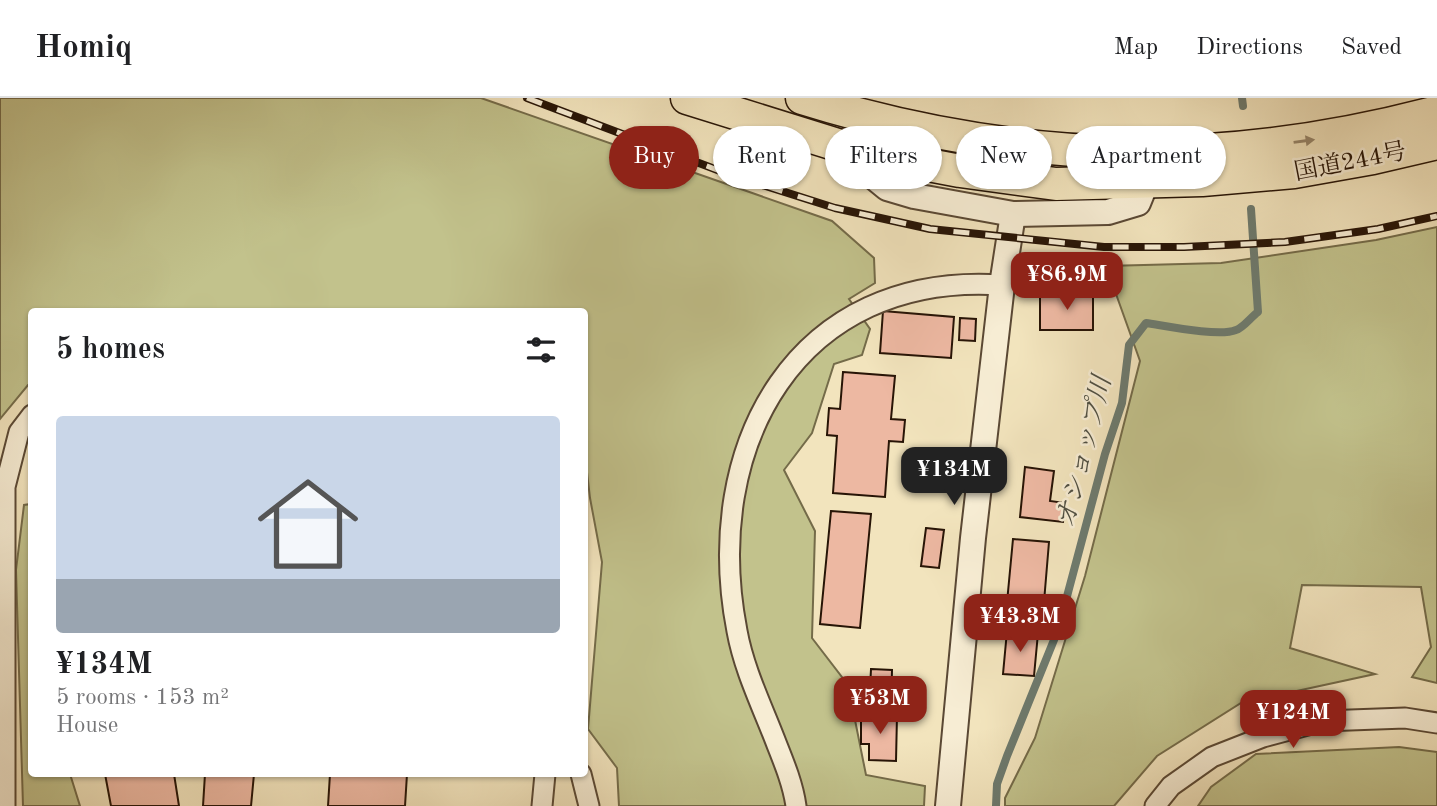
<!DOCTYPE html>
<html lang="en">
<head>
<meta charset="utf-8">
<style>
	body { margin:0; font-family:"Old Standard TT","Noto Serif JP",serif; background:#f6f6f6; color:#202124; height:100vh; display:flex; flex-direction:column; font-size:26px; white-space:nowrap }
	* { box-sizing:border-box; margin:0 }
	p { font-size:23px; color:#757577 }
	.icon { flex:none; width:38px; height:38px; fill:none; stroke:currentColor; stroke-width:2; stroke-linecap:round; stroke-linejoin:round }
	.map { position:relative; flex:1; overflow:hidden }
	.side { position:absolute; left:28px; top:210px; width:560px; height:469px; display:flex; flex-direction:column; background:#fff; border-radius:7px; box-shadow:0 2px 5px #0004 }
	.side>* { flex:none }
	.top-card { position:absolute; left:609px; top:28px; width:665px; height:63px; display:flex; gap:14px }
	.price { position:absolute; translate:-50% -60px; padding:0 16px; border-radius:14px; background:#8f2418; color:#fff; font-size:23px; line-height:46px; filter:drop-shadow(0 2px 4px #0008) }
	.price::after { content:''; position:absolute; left:50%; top:42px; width:21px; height:16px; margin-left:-10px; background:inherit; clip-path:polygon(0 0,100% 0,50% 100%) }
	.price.on { background:#222; color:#fff }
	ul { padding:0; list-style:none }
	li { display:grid; align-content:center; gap:14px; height:371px; padding:0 28px }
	li span { display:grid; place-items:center; height:217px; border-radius:7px; color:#555 }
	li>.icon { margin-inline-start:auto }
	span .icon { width:126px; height:126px; fill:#fffc; stroke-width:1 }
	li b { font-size:30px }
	h2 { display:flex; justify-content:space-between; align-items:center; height:84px; padding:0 28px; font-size:30px }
	.pill { padding:0 24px; border-radius:32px; background:#fff; box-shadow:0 2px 5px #0004; font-size:24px; line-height:63px }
	.pill.on { background:#8f2418; color:#fff }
	header { display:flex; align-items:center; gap:42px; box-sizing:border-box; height:98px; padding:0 35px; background:#fff; border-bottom:2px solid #e0e0e0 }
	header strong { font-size:33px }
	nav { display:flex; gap:38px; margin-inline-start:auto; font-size:24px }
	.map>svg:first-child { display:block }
	.green { fill:#c2c28c; stroke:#746b49; stroke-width:2 }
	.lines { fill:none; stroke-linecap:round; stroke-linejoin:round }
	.stream { stroke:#6d7a6e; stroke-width:8 }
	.building { fill:#edb8a2; stroke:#271406; stroke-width:2 }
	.minor-casing { stroke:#5a4834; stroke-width:23 }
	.tertiary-casing { stroke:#5a4834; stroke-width:28 }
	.trunk-casing { stroke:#271406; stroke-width:35 }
	.minor { stroke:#f7edd4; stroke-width:19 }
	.tertiary { stroke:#f7edd4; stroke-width:24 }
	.trunk { stroke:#f2e4bd; stroke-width:32 }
	.rail-casing { stroke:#271406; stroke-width:8 }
	.rail { stroke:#f7edd4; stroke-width:5; stroke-dasharray:16; stroke-linecap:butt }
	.oneway { fill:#97866b }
	.labels { text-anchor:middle; stroke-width:5; stroke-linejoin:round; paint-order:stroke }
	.street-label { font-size:24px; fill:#271406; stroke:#f7edd4 }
	.water-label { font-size:26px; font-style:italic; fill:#505043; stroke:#f7edd4 }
</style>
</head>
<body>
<header>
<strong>Homiq</strong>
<nav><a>Map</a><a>Directions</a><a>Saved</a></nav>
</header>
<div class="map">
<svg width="1437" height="708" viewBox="0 0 1437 708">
	<rect width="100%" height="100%" fill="#f2e4bd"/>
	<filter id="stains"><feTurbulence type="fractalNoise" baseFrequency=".00286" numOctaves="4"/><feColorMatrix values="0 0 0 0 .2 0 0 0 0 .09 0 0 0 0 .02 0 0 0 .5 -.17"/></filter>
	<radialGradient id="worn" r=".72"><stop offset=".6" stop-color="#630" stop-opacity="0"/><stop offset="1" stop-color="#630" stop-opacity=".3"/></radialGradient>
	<!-- green -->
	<g class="green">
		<polygon points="0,0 481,0 832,123 874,160 875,185 849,201 870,231 862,257 834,266 812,335 784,372 815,433 812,540 848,587 866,677 925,688 924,708 619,708 617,670 588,631 602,464 590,400 585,357 584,214 490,214 485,211 460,214 32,214 31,285 28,287 0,321"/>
		<polygon points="1437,129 1437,585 1412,579 1431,549 1421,489 1302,487 1290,550 1375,576 1241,605 1157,658 1114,708 1005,708 1005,700 1035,640 1085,478 1140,263 1106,168 1221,165 1376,142"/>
		<polygon points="31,406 32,676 70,676 80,708 23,708 16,472 24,407"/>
		<polygon points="1399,649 1437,654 1437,708 1198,708 1211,689 1256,656"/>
	</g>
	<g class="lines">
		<!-- stream -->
		<g class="stream">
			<polyline points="1242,0 1243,8"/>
			<path d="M 996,708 L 997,686 L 1007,658 L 1058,532 L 1105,356 L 1122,305 L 1129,247 L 1146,225 C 1166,228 1219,239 1236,232 C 1243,230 1251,219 1258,214 L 1251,111"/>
		</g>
	</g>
	<!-- building -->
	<g class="building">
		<rect x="1040" y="195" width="53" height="37"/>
		<polygon points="883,213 954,219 951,260 880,255"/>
		<polygon points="960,220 976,221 975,243 959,242"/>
		<polygon points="843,274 895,278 891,321 905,322 903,344 889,343 885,399 833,395 837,338 827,337 829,310 840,311"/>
		<polygon points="1025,369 1054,373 1050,403 1065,405 1063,424 1020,419"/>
		<polygon points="831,413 871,416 860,530 820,526"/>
		<polygon points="926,430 944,432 939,470 921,468"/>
		<polygon points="1013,441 1049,444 1044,504 1037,504 1036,511 1029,510 1028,517 1006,515"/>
		<polygon points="1007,533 1038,535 1034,578 1003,576"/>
		<polygon points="871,571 892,572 891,612 869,611"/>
		<polygon points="861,616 897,617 896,663 869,662 869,646 861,646"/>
		<polygon points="105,676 174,676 179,708 111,708"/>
		<polygon points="205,676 254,676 251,708 203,708"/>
		<polygon points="330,676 407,676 405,708 328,708"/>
	</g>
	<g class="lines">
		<!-- minor casing -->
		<g class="minor-casing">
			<g id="minor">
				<polyline points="581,676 589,708"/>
				<polyline points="5,708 5,389 19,334 32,317"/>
				<polyline points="542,708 545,676"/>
				<path d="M 796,708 C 793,687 785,667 777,647 C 763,610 744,572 737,533 C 701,348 796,173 1002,187"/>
				<polyline points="1155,708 1171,688 1212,659 1263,639 1323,623 1405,620 1437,625"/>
			</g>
		</g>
		<!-- tertiary casing -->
		<g class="tertiary-casing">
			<g id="tertiary">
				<polyline points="865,20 860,54 865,72 887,90 914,98 1013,116 1108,114 1138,105 1147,83 1147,70"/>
				<polyline points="948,708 973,440 1002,187 1013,116"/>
			</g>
		</g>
		<!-- trunk casing -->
		<g class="trunk-casing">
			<g id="trunk">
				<polyline points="687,0 860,54 960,73 1056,86 1202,82 1294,74 1373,60 1437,45"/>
				<path d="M 802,0 C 1017,67 1219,72 1437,14"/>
			</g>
		</g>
		<!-- minor -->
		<use href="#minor" class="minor"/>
		<!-- tertiary -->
		<use href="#tertiary" class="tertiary"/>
		<!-- trunk -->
		<use href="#trunk" class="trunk"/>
		<!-- rail casing -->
		<g class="rail-casing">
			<polyline id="rail" points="527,0 728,76 835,110 930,131 1104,149 1184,149 1285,144 1378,131 1437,118"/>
		</g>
		<!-- rail -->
		<use href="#rail" class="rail"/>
	</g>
	<!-- one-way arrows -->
	<defs><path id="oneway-solid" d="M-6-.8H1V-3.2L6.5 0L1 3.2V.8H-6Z" transform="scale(1.75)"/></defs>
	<use class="oneway" href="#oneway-solid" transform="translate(1304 43) rotate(-8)"/>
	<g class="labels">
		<!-- street labels -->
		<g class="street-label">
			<text transform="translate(1350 63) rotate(-11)" y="8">国道244号</text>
		</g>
		<!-- water labels -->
		<g class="water-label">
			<text transform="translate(1083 354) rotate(-76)" y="9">オショップ川</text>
		</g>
	</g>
	<rect width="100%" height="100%" filter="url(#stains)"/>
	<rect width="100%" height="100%" fill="url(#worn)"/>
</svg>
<b class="price" style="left:1067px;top:214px">¥86.9M</b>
<b class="price on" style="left:954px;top:409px">¥134M</b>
<b class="price" style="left:1020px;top:556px">¥43.3M</b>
<b class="price" style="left:880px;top:638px">¥53M</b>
<b class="price" style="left:1293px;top:652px">¥124M</b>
<div class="top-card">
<a class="pill on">Buy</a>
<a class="pill">Rent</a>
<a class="pill">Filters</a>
<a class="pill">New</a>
<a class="pill">Apartment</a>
</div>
<section class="side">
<h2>5 homes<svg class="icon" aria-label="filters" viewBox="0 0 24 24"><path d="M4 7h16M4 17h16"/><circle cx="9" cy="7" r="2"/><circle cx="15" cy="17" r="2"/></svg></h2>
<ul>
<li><span style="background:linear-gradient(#c9d6e8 75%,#9aa5b1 0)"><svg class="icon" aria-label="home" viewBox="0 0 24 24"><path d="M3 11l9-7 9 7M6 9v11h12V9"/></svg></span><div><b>¥134M</b><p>5 rooms · 153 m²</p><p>House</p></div></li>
</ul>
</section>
</div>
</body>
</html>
